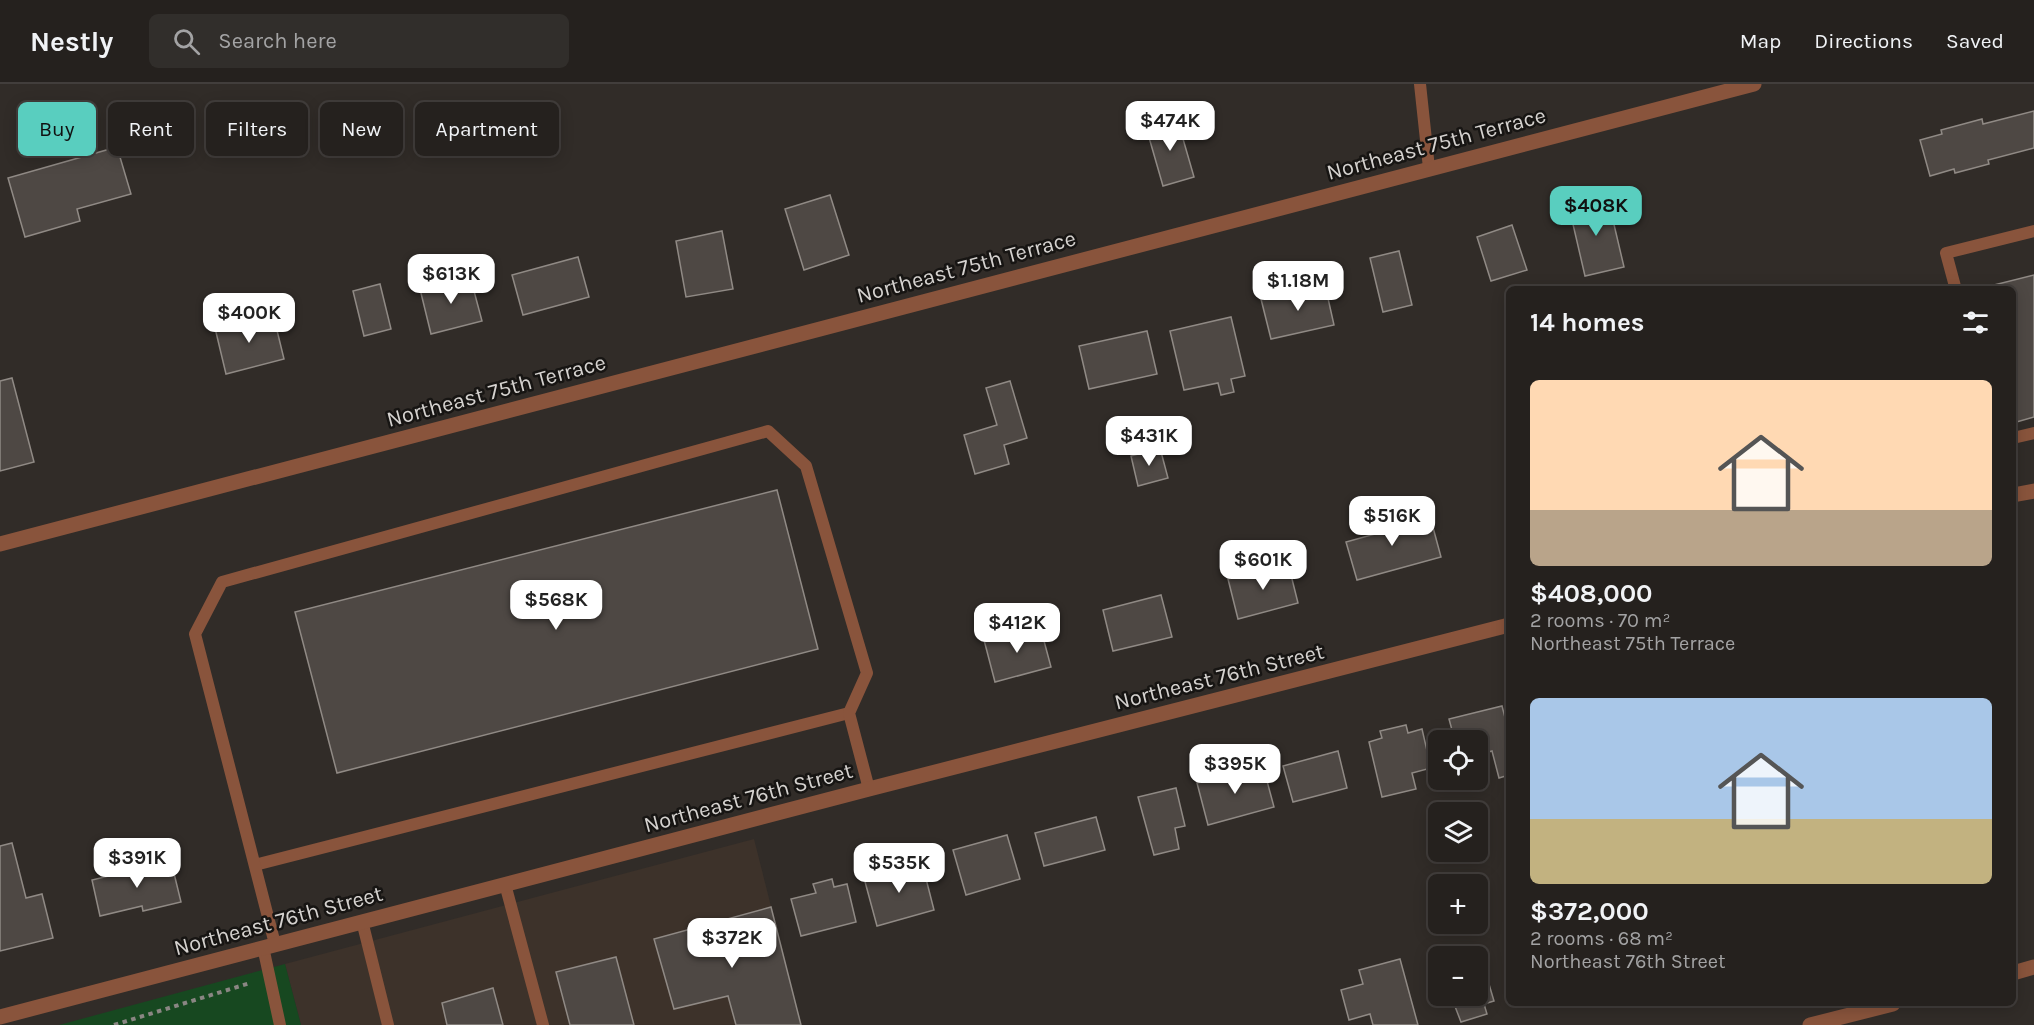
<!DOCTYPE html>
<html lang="en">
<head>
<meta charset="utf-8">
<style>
	body { margin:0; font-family:Karla,sans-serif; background:#312e2b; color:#f1f3f6; height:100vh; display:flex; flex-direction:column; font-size:22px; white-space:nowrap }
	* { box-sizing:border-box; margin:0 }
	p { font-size:20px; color:#a3a3a4 }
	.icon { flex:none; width:33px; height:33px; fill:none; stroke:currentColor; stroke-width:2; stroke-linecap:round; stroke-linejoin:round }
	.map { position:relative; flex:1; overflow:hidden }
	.side { position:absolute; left:1506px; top:202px; width:510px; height:720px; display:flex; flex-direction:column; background:#25211e; border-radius:9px; box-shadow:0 3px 15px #0003,0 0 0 2px #423e3c }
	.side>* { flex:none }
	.guide { position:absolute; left:18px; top:18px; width:570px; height:54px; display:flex; gap:12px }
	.controls { position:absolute; left:1428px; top:646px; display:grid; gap:12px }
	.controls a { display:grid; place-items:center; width:60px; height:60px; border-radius:9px; background:#25211e; box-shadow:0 3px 15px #0003,0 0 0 2px #423e3c; font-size:30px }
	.price { position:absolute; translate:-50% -51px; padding:0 14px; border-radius:12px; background:#fff; color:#222; font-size:20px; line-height:39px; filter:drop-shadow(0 2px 3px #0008) }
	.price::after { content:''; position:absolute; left:50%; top:36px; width:18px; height:14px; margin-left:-9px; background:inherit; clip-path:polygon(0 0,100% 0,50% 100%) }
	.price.on { background:#59cebf; color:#111 }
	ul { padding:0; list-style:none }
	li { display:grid; align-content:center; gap:12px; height:318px; padding:0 24px }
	li span { display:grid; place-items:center; height:186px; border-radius:9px; color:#555 }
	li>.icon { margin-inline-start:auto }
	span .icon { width:108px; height:108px; fill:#fffc; stroke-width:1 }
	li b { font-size:26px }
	h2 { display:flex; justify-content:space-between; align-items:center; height:72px; padding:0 24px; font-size:26px }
	.pill { padding:0 21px; border-radius:9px; background:#25211e; box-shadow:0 3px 15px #0003,0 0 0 2px #423e3c; font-size:21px; line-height:54px }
	.pill.on { background:#59cebf; color:#111 }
	header { display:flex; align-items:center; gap:36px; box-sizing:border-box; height:84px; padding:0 30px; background:#25211e; border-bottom:2px solid #423e3c }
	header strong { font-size:28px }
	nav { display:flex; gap:33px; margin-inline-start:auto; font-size:21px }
	.search { width:420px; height:54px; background:#312e2b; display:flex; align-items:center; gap:15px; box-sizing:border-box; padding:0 21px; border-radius:9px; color:#a3a3a4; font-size:22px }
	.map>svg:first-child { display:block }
	.built { fill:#3d322a }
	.green { fill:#174820 }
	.building { fill:#4e4844; stroke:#908a85; stroke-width:1.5 }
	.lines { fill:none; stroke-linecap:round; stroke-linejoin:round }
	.path { stroke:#8a8683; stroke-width:4; stroke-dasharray:4.5 4.5; stroke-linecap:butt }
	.service { stroke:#89543c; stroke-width:12 }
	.minor { stroke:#89543c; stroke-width:15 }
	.tertiary { stroke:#89543c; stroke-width:15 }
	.labels { text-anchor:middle; stroke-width:5; stroke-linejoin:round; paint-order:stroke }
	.street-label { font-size:22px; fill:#d5d2cf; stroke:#171513 }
</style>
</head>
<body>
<header>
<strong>Nestly</strong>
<div class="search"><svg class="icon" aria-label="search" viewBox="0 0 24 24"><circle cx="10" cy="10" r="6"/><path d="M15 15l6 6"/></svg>Search here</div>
<nav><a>Map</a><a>Directions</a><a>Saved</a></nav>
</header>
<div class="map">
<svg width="2034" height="941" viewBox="0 0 2034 941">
	<rect width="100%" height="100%" fill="#312c28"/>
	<!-- built -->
	<polygon class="built" points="754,755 801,941 301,941 285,880"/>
	<!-- green -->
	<polygon class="green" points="285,880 301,941 59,941"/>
	<!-- building -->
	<g class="building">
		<polygon points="2034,27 2034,64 1988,76 1989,80 1955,89 1954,85 1930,92 1920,56 1942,50 1941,46 1982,35 1983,40"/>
		<polygon points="1177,34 1194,93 1163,102 1146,43"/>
		<polygon points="117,63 131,110 77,125 80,137 25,153 8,94"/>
		<polygon points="830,111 849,171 804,186 785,125"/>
		<polygon points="1608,115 1624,183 1585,192 1569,123"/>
		<polygon points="1512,141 1527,186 1491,197 1477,153"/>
		<polygon points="722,147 733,205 686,213 676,157"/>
		<polygon points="1399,167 1412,221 1383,228 1370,174"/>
		<polygon points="578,173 589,213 523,231 512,191"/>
		<polygon points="2034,191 2034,333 2013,339 2013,206 1978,205"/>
		<polygon points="470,192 482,237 431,250 420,205"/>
		<polygon points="380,200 391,245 364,252 353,207"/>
		<polygon points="1325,201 1334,241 1271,255 1261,215"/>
		<polygon points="273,230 284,275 226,290 215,244"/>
		<polygon points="1231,233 1245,292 1231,295 1234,308 1221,311 1218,299 1184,306 1170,247"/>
		<polygon points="1147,247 1157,290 1089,305 1079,262"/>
		<polygon points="12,294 34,378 0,387 0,297"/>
		<polygon points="1010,297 1027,354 1004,361 1009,380 975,390 964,351 997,341 986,304"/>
		<polygon points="1160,364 1168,394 1138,402 1131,372"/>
		<polygon points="777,406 818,565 337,689 295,528"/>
		<polygon points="1388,426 1394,446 1431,436 1441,473 1357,496 1346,458 1375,450 1369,431"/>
		<polygon points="1288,479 1298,519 1238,535 1228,495"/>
		<polygon points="1161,511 1172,553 1113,567 1103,526"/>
		<polygon points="1040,542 1051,583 995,598 984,556"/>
		<polygon points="1502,622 1509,649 1509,691 1499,694 1492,667 1478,671 1478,657 1455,657 1449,635"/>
		<polygon points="1406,641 1408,649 1422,645 1431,684 1412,689 1416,705 1382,713 1369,658 1382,654 1380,647"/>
		<polygon points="1338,667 1347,704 1293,718 1283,682"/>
		<polygon points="1263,682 1274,723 1208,741 1197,699"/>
		<polygon points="1176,704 1185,742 1175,744 1179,765 1154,771 1138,713"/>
		<polygon points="1096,733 1105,766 1044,782 1035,749"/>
		<polygon points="1007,751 1020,795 966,811 953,766"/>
		<polygon points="12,759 26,814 42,810 53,854 0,867 0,762"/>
		<polygon points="171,777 181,818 143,827 142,822 100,832 92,796"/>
		<polygon points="922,779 934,826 877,842 864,794"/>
		<polygon points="832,795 834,803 847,800 856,838 801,852 791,815 816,809 813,800"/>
		<polygon points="771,823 801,941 736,941 728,912 674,925 654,855"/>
		<polygon points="616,873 634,941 570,941 556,888"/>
		<polygon points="1400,875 1418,941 1373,941 1370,930 1349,936 1341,906 1363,900 1359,886"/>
		<polygon points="1483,880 1494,917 1484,920 1487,930 1461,938 1451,912 1478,912 1478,881"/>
		<polygon points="493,904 503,941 447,941 442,919"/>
	</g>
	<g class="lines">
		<!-- path -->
		<polyline class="path" points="114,941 250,899"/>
		<!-- service -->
		<g class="service">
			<polyline points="1420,0 1429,84"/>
			<polyline points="1956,206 1946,169 2034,147"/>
			<polyline points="2013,354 2034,349"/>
			<polyline points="255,781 849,629"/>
			<polyline points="505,800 543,941"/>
			<polyline points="362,837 388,941"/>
			<polyline points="275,860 195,550 222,498 768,347 806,382 867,589 849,629 869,705"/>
			<polyline points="263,863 280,941"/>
		</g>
		<!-- minor -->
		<g class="minor">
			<polyline points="0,460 1754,0"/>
			<polyline points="2013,889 2034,883"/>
			<polyline points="1810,941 1893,920"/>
		</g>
		<!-- tertiary -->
		<g class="tertiary">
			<polyline points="2013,411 2034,407"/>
			<polyline points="0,933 869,705 1509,541"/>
		</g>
	</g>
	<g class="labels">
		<!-- street labels -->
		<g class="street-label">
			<text transform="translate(1436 59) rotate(-15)" y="8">Northeast 75th Terrace</text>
			<text transform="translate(966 182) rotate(-15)" y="8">Northeast 75th Terrace</text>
			<text transform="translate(496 306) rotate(-15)" y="8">Northeast 75th Terrace</text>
			<text transform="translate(1219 592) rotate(-14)" y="8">Northeast 76th Street</text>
			<text transform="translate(748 713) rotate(-15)" y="8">Northeast 76th Street</text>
			<text transform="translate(278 836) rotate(-15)" y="8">Northeast 76th Street</text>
		</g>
	</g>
</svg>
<div class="controls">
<a><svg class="icon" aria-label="locate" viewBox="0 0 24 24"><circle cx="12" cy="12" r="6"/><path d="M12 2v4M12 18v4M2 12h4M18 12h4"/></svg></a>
<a><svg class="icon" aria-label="layers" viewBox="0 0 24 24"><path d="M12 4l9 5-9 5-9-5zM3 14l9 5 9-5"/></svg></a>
<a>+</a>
<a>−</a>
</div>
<b class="price" style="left:1170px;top:68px">$474K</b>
<b class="price on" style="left:1596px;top:153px">$408K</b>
<b class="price" style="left:451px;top:221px">$613K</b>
<b class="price" style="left:1298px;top:228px">$1.18M</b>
<b class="price" style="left:249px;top:260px">$400K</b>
<b class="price" style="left:1149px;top:383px">$431K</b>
<b class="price" style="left:1392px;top:463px">$516K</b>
<b class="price" style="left:1263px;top:507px">$601K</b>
<b class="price" style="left:556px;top:547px">$568K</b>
<b class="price" style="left:1017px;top:570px">$412K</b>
<b class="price" style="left:1235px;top:711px">$395K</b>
<b class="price" style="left:137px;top:805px">$391K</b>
<b class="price" style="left:899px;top:810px">$535K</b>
<b class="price" style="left:732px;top:885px">$372K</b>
<div class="guide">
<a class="pill on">Buy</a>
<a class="pill">Rent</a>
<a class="pill">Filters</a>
<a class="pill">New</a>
<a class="pill">Apartment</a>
</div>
<section class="side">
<h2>14 homes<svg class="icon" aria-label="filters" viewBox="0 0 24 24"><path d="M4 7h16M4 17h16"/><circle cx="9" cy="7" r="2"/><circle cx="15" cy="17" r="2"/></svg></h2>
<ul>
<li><span style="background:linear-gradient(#ffd9b3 70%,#b9a48a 0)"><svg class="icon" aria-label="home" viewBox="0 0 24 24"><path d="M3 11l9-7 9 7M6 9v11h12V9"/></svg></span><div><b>$408,000</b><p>2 rooms · 70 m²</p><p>Northeast 75th Terrace</p></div></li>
<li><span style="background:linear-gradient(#a9c7e8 65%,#c2b280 0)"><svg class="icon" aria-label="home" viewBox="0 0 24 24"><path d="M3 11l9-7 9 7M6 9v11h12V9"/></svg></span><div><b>$372,000</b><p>2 rooms · 68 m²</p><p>Northeast 76th Street</p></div></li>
</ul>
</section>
</div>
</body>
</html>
